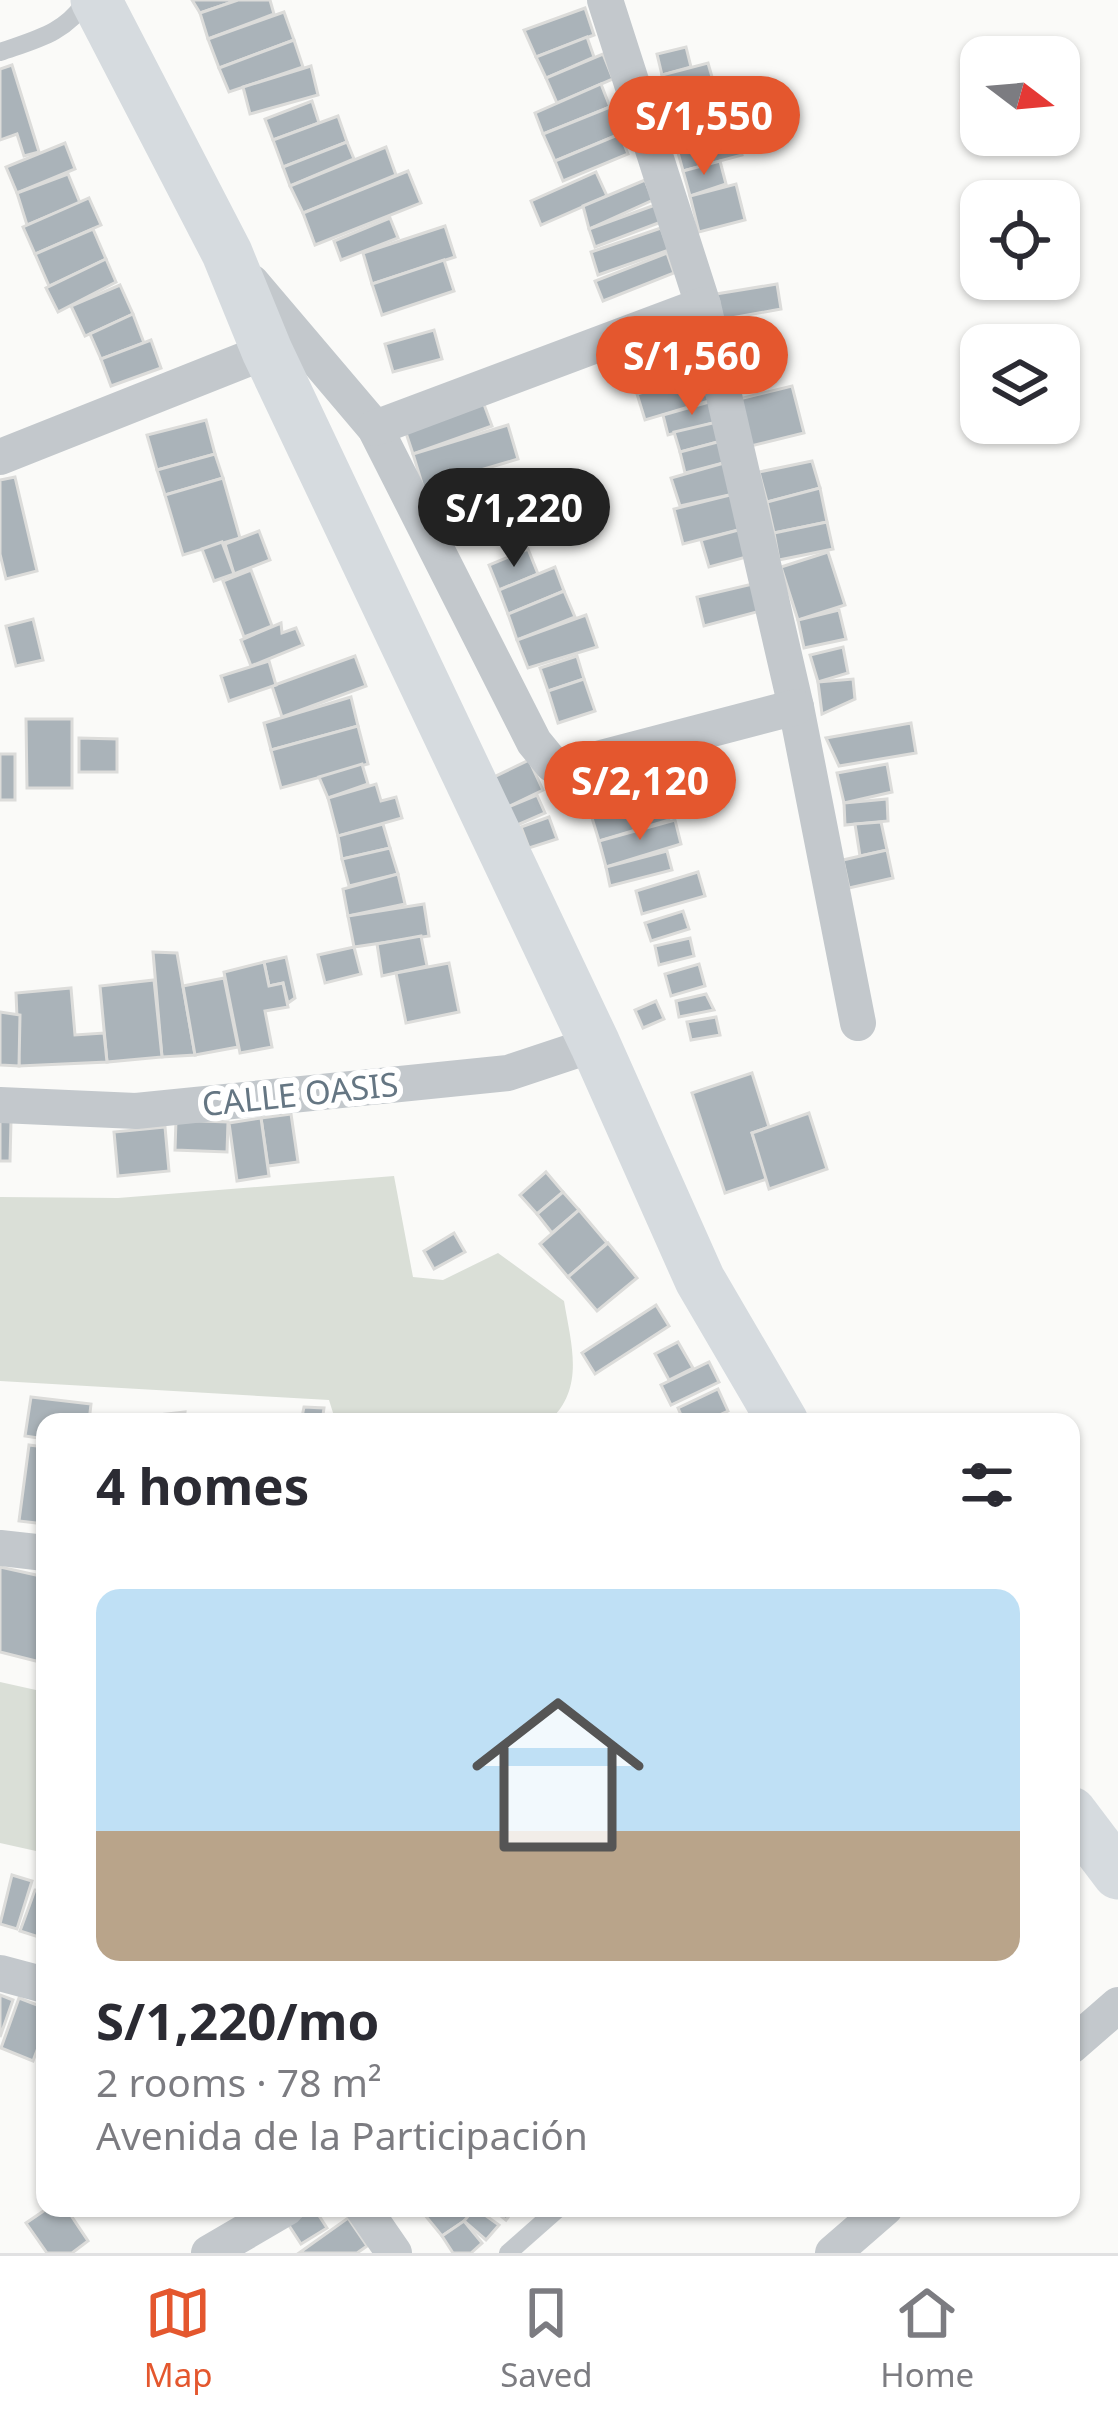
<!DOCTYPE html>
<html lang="en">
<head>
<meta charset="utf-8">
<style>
	body { margin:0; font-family:"Noto Sans",sans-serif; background:#f2f2f3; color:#2b2b33; height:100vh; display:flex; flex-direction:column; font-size:45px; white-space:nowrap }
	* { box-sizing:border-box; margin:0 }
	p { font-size:39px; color:#7c7c81 }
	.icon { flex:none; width:66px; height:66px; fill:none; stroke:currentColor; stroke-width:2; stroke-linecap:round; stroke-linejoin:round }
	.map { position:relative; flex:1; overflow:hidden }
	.side { position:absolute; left:36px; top:1413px; width:1044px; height:804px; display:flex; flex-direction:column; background:#fff; border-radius:24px; box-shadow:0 3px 9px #0004 }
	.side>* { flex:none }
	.needle { width:78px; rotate:106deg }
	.controls { position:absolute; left:960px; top:36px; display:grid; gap:24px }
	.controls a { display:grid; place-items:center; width:120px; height:120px; border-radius:24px; background:#fff; box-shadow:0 3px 9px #0004; font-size:60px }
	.price { position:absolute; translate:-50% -102px; padding:0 27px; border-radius:42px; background:#e4572e; color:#fff; font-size:39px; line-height:78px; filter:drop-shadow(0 3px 6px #0008) }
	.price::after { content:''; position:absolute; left:50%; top:72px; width:36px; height:27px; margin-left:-18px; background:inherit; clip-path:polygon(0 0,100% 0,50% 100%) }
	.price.on { background:#222; color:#fff }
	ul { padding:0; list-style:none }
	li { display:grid; align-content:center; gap:24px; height:636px; padding:0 60px }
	li span { display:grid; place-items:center; height:372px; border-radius:24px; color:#555 }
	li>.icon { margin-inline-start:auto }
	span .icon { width:216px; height:216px; fill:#fffc; stroke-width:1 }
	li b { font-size:51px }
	h2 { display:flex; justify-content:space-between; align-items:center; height:144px; padding:0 60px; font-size:51px }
	.tab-bar { display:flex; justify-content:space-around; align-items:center; height:168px; border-top:3px solid #e1e1e2; background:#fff; font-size:33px; color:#7c7c81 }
	.tab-bar a { display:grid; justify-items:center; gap:6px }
	.tab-bar .on { color:#e4572e }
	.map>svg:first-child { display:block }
	.green { fill:#dadfd7 }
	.building { fill:#aab3b9; stroke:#dcdcda; stroke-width:3 }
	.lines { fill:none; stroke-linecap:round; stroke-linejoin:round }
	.service { stroke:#c3c8cc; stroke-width:18 }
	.minor { stroke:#c3c8cc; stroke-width:36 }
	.secondary { stroke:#d6dbdf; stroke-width:51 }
	.labels { text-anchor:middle; stroke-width:12; stroke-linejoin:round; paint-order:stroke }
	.street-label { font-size:33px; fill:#657683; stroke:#fff }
</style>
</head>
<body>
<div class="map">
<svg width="1118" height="2253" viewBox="0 0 1118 2253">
	<rect width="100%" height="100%" fill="#fafaf8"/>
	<!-- green -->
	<g class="green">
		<path d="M 394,1176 L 413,1277 L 443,1280 L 498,1253 L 564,1301 C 571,1344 586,1389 548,1422 L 334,1416 L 329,1400 L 0,1381 L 0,1197 L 118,1198 Z"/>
		<polygon points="0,1682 45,1692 45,1853 0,1843"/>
	</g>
	<!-- building -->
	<g class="building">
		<polygon points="192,0 238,0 200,13"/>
		<polygon points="238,0 270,0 274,14 208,39 200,13"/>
		<polygon points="585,8 594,35 536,57 524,30"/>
		<polygon points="284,12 294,40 219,68 208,39"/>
		<polygon points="587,37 594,57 546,78 536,57"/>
		<polygon points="294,40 303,67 229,92 219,68"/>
		<polygon points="686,47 691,67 662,75 657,54"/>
		<polygon points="603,54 613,79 557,103 546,78"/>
		<polygon points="708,63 714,84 668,97 662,75"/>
		<polygon points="12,65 39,152 24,156 17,134 0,140 0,69"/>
		<polygon points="311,66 318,95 250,114 243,87"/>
		<polygon points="601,84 610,107 543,134 535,113"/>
		<polygon points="723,85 729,105 674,123 667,103"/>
		<polygon points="312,101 319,123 273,140 265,119"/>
		<polygon points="610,107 620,134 555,161 543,134"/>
		<polygon points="338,116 347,142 283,167 273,140"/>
		<polygon points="735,132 742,155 683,171 677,149"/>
		<polygon points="620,134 628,154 563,181 555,161"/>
		<polygon points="347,142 354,159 290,186 283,167"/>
		<polygon points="65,143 75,169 17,193 6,167"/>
		<polygon points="386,147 396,175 303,213 290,186"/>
		<polygon points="720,161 726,184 690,196 683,171"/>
		<polygon points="408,171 421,203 315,245 303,213"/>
		<polygon points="596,172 607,196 541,225 531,201"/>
		<polygon points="68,174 80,203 27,225 17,193"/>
		<polygon points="645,180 653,200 589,229 583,206"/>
		<polygon points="736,184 745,220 699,232 690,196"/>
		<polygon points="89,198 101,225 35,254 23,227"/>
		<polygon points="655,205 661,222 595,247 589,229"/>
		<polygon points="390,218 398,238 341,260 334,241"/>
		<polygon points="445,226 455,257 372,284 363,253"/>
		<polygon points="661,228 669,250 598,275 591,252"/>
		<polygon points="93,229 106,259 49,286 35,254"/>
		<polygon points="667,253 674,273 603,301 595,281"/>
		<polygon points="106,259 116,282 58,312 46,288"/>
		<polygon points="444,260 454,291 382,315 372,284"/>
		<polygon points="777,284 781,309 720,320 716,294"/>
		<polygon points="120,285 133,314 85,336 71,306"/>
		<polygon points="133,314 144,343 101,359 90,334"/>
		<polygon points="685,322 694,350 633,371 623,342"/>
		<polygon points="434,330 442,359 393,372 385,344"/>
		<polygon points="151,340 161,368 111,386 101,359"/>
		<polygon points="688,356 693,374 637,389 633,371"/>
		<polygon points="700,375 709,401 645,420 637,394"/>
		<polygon points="792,386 804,433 751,446 739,399"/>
		<polygon points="482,399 492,426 413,454 404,427"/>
		<polygon points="716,400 721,421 668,435 663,415"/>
		<polygon points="206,420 215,454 157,470 147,435"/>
		<polygon points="721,421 725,440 680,452 674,432"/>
		<polygon points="508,425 518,459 423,487 413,454"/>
		<polygon points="725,440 731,461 685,473 680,452"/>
		<polygon points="215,454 223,478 165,495 157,470"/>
		<polygon points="731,461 738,493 680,506 671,478"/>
		<polygon points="812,461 820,488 767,502 759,472"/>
		<polygon points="493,472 501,495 440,514 434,491"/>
		<polygon points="15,477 37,571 6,579 0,554 0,480"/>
		<polygon points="223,478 240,538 183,555 165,495"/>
		<polygon points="820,488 827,522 774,533 767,502"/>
		<polygon points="738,493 746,528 683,544 674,509"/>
		<polygon points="511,498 518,526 453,543 446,516"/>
		<polygon points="827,522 833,549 779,560 774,533"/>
		<polygon points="746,528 754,555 709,567 701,540"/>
		<polygon points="259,531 270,560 234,574 225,544"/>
		<polygon points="222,542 234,574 214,581 202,549"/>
		<polygon points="528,549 538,574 499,590 489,565"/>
		<polygon points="828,552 845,605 798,620 781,567"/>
		<polygon points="555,567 564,591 508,614 499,590"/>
		<polygon points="251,570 272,626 244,637 223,581"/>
		<polygon points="761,582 768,609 704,626 697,597"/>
		<polygon points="564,591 575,617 517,640 508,614"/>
		<polygon points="839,610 846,639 804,648 798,620"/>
		<polygon points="586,615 597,647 528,668 517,640"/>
		<polygon points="33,619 43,660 16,666 6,626"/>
		<polygon points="281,623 282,633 296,628 303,645 251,666 241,640"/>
		<polygon points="843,647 848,673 818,682 810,655"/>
		<polygon points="355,656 366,686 282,717 272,686"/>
		<polygon points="577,656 584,679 548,691 540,668"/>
		<polygon points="269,661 276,685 229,701 221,676"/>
		<polygon points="584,679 595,711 558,723 548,691"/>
		<polygon points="853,679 855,699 822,714 818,682"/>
		<polygon points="351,697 358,726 271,750 264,723"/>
		<polygon points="26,719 72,719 72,788 27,788"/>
		<polygon points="911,723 916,753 839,766 826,738"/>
		<polygon points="358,726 368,764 281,788 271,750"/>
		<polygon points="79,738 117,739 117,772 79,772"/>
		<rect x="0" y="754" width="15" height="46"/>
		<polygon points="529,760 543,790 508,807 494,777"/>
		<polygon points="621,760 632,791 589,808 577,776"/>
		<polygon points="362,764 368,784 328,798 319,777"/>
		<polygon points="887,764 892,792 844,803 837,773"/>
		<polygon points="376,784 381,801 396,797 402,818 338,836 328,798"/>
		<polygon points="659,787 669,820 599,841 589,808"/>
		<polygon points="537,795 545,813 515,826 508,807"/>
		<polygon points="887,799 888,821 845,825 844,803"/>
		<polygon points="549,817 557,839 529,848 521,827"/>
		<polygon points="675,820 681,844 606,867 599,841"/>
		<polygon points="881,822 887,850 860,856 855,824"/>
		<polygon points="383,824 390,848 342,859 338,836"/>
		<polygon points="390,848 398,874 349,886 342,859"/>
		<polygon points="887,850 893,878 849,888 843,860"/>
		<polygon points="667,851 672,870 610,886 606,867"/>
		<polygon points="698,872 705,896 642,914 636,891"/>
		<polygon points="398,874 405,904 348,916 343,889"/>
		<polygon points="424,904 429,936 354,947 348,916"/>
		<polygon points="683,911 689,929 651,941 645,923"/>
		<polygon points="421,936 427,966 382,976 377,944"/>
		<polygon points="690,938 694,956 659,965 655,946"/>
		<polygon points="354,947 361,974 325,983 318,955"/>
		<polygon points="153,952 177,953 195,1055 162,1057"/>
		<polygon points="286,957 295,998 288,1003 283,983 269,986 264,962"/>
		<polygon points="264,962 269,986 283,983 288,1007 265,1011 272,1047 240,1053 224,972"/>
		<polygon points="449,963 459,1012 406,1023 396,973"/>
		<polygon points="699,964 705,986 671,996 665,974"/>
		<polygon points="224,978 238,1047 195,1055 183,986"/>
		<polygon points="154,980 162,1057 107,1062 100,986"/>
		<polygon points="71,988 75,1035 104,1033 107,1062 19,1066 16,993"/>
		<polygon points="706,994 714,1010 679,1017 676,1001"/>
		<polygon points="656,1001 664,1019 643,1028 635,1010"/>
		<polygon points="0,1012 20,1015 19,1066 0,1065"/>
		<polygon points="716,1017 720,1035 691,1040 687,1022"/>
		<polygon points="752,1073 769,1127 752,1133 767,1179 725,1193 692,1093"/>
		<polygon points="809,1113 827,1169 769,1189 752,1133"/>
		<polygon points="291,1114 298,1162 268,1166 261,1118"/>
		<polygon points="261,1118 269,1176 237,1181 229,1123"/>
		<polygon points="176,1120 228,1122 227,1152 175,1150"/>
		<polygon points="0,1121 11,1121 10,1161 0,1161"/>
		<polygon points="165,1127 169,1171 118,1176 114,1132"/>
		<polygon points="546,1172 563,1192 537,1214 520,1195"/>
		<polygon points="563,1192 579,1210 552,1233 537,1214"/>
		<polygon points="579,1210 607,1243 568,1277 540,1244"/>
		<polygon points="454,1233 465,1252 434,1269 424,1251"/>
		<polygon points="608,1243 637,1278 597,1311 568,1277"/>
		<polygon points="656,1305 669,1326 595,1374 582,1353"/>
		<polygon points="678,1342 693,1368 669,1380 655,1354"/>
		<polygon points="709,1362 719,1382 671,1405 661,1385"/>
		<polygon points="718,1389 728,1411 704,1422 684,1422 678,1408"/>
		<polygon points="31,1397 91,1404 89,1422 45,1422 45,1439 25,1436"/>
		<polygon points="304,1407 324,1408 322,1422 301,1422"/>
		<polygon points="185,1412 184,1422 156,1422 157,1415"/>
		<polygon points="29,1445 45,1447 45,1524 19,1521"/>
		<polygon points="0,1567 45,1577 40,1662 0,1652"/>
		<polygon points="12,1875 32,1881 17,1929 0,1924"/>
		<polygon points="35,1890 45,1891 45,1939 20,1931"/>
		<polygon points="0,1995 13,2000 0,2037"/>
		<polygon points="19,1998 45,2008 45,2029 33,2061 1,2048"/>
		<polygon points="48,2208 66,2208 88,2241 72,2253 47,2253 26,2223"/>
		<polygon points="314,2208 327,2228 301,2244 288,2224"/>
		<polygon points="434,2208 484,2208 442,2236 424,2214"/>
		<polygon points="475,2208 499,2225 486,2240 464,2221"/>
		<polygon points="491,2208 515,2208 506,2220"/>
		<polygon points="348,2218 367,2246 357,2253 299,2253"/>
		<polygon points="464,2221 482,2243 471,2253 453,2253 442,2236"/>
	</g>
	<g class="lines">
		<!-- service -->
		<g class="service">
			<path d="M 0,52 C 34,40 67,33 86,0"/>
			<polyline points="508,2253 559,2208"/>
		</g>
		<!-- minor -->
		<g class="minor">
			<polyline points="605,0 703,305 796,707 858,1023"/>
			<polyline points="251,282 375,428 534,742 552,764 571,766 796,707"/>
			<polyline points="375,428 703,305"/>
			<polyline points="0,457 267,351"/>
			<polyline points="0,1105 136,1111 508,1073 595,1044"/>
			<polyline points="0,1548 45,1553"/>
			<polyline points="0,1973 45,1985"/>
			<polyline points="1071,2046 1118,2005"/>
			<polyline points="363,2208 394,2253"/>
			<polyline points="209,2253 286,2208"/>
			<polyline points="833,2253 885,2208"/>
		</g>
		<!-- secondary -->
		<g class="secondary">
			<polyline points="96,0 227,253 267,351 595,1044 700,1280 783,1422"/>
			<polyline points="1071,1812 1118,1874"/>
		</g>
	</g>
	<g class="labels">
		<!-- street labels -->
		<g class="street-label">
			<text transform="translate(300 1094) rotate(-6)" y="12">CALLE OASIS</text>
		</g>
	</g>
</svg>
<div class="controls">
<a><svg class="needle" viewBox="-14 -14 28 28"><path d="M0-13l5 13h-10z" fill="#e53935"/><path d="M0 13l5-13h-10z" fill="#7c7c81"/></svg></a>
<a><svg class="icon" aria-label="locate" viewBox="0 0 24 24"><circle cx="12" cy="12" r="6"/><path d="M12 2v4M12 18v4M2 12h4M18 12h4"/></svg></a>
<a><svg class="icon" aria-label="layers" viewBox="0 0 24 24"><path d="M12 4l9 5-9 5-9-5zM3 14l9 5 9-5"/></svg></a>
</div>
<b class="price" style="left:704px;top:178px">S/1,550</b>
<b class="price" style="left:692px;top:418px">S/1,560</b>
<b class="price on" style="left:514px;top:570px">S/1,220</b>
<b class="price" style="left:640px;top:843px">S/2,120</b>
<section class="side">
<h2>4 homes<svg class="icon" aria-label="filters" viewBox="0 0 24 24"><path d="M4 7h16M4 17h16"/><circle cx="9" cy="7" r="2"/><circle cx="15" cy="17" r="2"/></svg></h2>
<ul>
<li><span style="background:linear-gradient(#bfe0f5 65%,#b9a48a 0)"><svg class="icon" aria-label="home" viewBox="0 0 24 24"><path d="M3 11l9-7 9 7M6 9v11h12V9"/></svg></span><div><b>S/1,220/mo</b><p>2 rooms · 78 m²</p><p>Avenida de la Participación</p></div></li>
</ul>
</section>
</div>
<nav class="tab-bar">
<a class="on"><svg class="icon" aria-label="map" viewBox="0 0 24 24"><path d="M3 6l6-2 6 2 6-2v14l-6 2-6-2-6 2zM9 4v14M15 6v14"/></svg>Map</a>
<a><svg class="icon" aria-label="saved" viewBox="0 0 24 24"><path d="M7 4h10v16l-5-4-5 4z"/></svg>Saved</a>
<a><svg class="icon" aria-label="home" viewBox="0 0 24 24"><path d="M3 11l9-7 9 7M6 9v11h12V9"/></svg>Home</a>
</nav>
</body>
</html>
